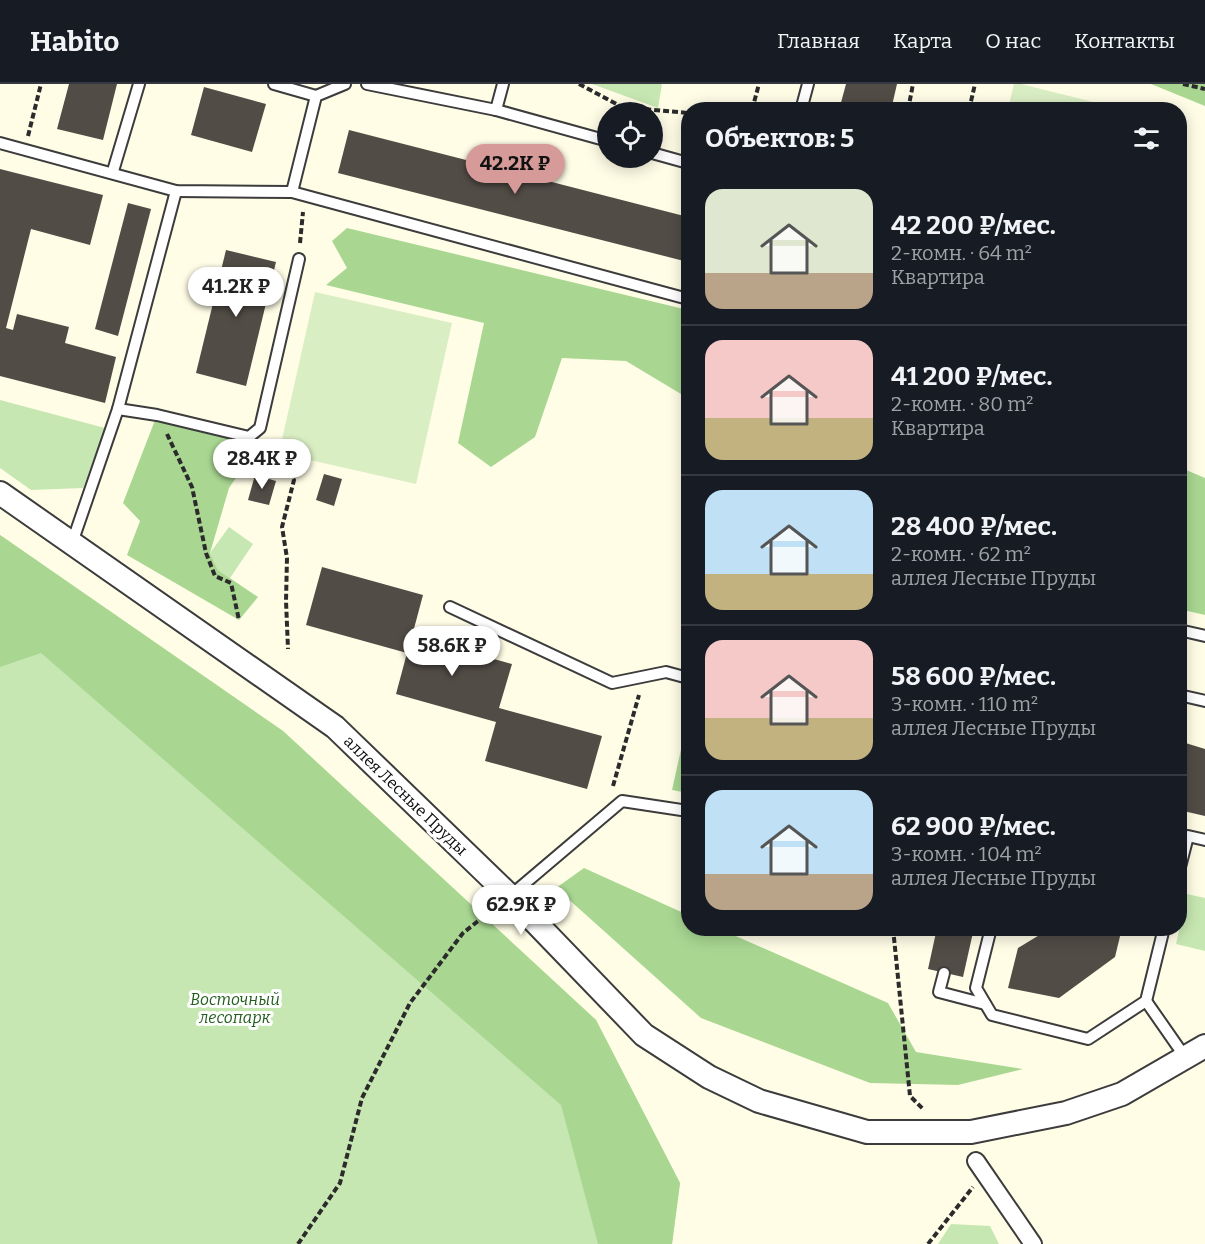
<!DOCTYPE html>
<html lang="ru">
<head>
<meta charset="utf-8">
<style>
	body { margin:0; font-family:Bitter,serif; background:#20242c; color:#f1f3f6; height:100vh; display:flex; flex-direction:column; font-size:22px; white-space:nowrap }
	* { box-sizing:border-box; margin:0 }
	p { font-size:20px; color:#9ea1a6 }
	.icon { flex:none; width:33px; height:33px; fill:none; stroke:currentColor; stroke-width:2; stroke-linecap:round; stroke-linejoin:round }
	.map { position:relative; flex:1; overflow:hidden }
	.sheet { position:absolute; left:681px; top:18px; width:506px; height:834px; display:flex; flex-direction:column; background:#171b24; border-radius:24px; box-shadow:0 3px 15px #0003 }
	.sheet>* { flex:none }
	.tools { position:absolute; left:597px; top:18px; display:grid; gap:12px }
	.tools a { display:grid; place-items:center; width:66px; height:66px; border-radius:50%; background:#171b24; box-shadow:0 3px 15px #0003; font-size:30px }
	.price { position:absolute; translate:-50% -51px; padding:0 14px; border-radius:21px; background:#fff; color:#222; font-size:20px; line-height:39px; filter:drop-shadow(0 2px 3px #0008) }
	.price::after { content:''; position:absolute; left:50%; top:36px; width:18px; height:14px; margin-left:-9px; background:inherit; clip-path:polygon(0 0,100% 0,50% 100%) }
	.price.active { background:#d69b98; color:#111 }
	ul { padding:0; list-style:none }
	li { display:flex; align-items:center; gap:18px; height:150px; padding:0 24px }
	li+li { border-top:2px solid #363941 }
	li span { display:grid; place-items:center; flex:none; width:168px; height:120px; border-radius:18px; color:#555 }
	li>.icon { margin-inline-start:auto }
	span .icon { width:72px; height:72px; fill:#fffc; stroke-width:1 }
	li b { font-size:26px }
	h2 { display:flex; justify-content:space-between; align-items:center; height:72px; padding:0 24px; font-size:26px }
	header { display:flex; align-items:center; gap:36px; box-sizing:border-box; height:84px; padding:0 30px; background:#171b24; border-bottom:2px solid #363941 }
	header strong { font-size:28px }
	nav { display:flex; gap:33px; margin-inline-start:auto; font-size:21px }
	.map>svg:first-child { display:block }
	.green { fill:#c7e7b2 }
	.forest { fill:#a9d792 }
	.pitch { fill:#daeec4 }
	.building { fill:#524c46 }
	.lines { fill:none; stroke-linecap:round; stroke-linejoin:round }
	.service-casing { stroke:#3c3c3c; stroke-width:14 }
	.pedestrian-casing { stroke:#3c3c3c; stroke-width:20 }
	.minor-casing { stroke:#3c3c3c; stroke-width:26 }
	.path { stroke:#2b2b2b; stroke-width:4; stroke-dasharray:6 3; stroke-linecap:butt }
	.service { stroke:#fff; stroke-width:10 }
	.pedestrian { stroke:#fff; stroke-width:16 }
	.minor { stroke:#fff; stroke-width:22 }
	.labels { text-anchor:middle; stroke-width:6; stroke-linejoin:round; paint-order:stroke }
	.street-label { font-size:16px; fill:#090909; stroke:#fff }
	.park-label { font-size:16px; font-style:italic; fill:#225e1d; stroke:#fff }
</style>
</head>
<body>
<header>
<strong>Habito</strong>
<nav><a>Главная</a><a>Карта</a><a>О нас</a><a>Контакты</a></nav>
</header>
<div class="map">
<svg width="1205" height="1160" viewBox="0 0 1205 1160">
	<rect width="100%" height="100%" fill="#fffde6"/>
	<!-- green -->
	<g class="green">
		<polygon points="592,0 662,0 658,24"/>
		<polygon points="0,316 105,344 83,404 31,406 0,384"/>
		<polygon points="229,443 253,460 230,494 218,486 210,469"/>
		<polygon points="0,451 283,647 596,936 680,1099 672,1160 0,1160"/>
		<polygon points="1187,810 1205,814 1205,867 1176,860"/>
		<polygon points="951,1140 990,1142 999,1160 938,1160"/>
	</g>
	<!-- forest -->
	<g class="forest">
		<polygon points="1151,0 1205,0 1205,22"/>
		<polygon points="347,144 688,226 688,311 686,313 626,277 562,274 535,353 491,383 458,359 484,239 326,201 347,184 332,157"/>
		<polygon points="157,331 241,357 246,379 229,404 210,469 218,486 258,513 239,536 127,471 140,437 123,419"/>
		<polygon points="1179,383 1205,394 1205,531 1179,525"/>
		<polygon points="0,451 283,647 596,936 680,1099 672,1160 598,1160 561,1021 41,569 0,583"/>
		<polygon points="688,634 688,709 672,706"/>
		<polygon points="584,784 688,831 688,844 720,845 888,919 916,968 1023,985 958,1001 870,999 701,934 556,804"/>
	</g>
	<!-- pitch -->
	<g class="pitch">
		<polygon points="1014,0 1021,0 1121,25 1008,25"/>
		<polygon points="315,208 452,239 416,400 279,369"/>
	</g>
	<!-- building -->
	<g class="building">
		<polygon points="69,0 117,0 103,56 57,45"/>
		<polygon points="846,0 897,0 891,26 839,26"/>
		<polygon points="204,3 266,20 252,68 191,51"/>
		<polygon points="349,46 688,133 688,178 338,89"/>
		<polygon points="0,85 103,111 90,161 31,145 6,244 13,246 17,230 69,243 65,259 116,273 105,319 0,292"/>
		<polygon points="128,119 151,125 118,252 95,245"/>
		<polygon points="226,166 276,178 246,302 196,289"/>
		<polygon points="324,390 342,395 334,422 316,416"/>
		<polygon points="255,391 276,397 269,421 248,416"/>
		<polygon points="322,483 423,511 412,552 512,580 499,624 602,652 587,705 485,677 496,638 396,610 407,569 306,541"/>
		<polygon points="1179,657 1205,665 1205,732 1179,726"/>
		<polygon points="937,844 974,844 963,893 928,885"/>
		<polygon points="1051,844 1122,844 1115,873 1059,914 1008,904 1018,864"/>
	</g>
	<g class="lines">
		<!-- service casing -->
		<g class="service-casing">
			<g id="service">
				<polyline points="274,0 316,12"/>
				<polyline points="367,0 496,26 608,57"/>
				<polyline points="496,26 503,0"/>
				<polyline points="801,26 808,0"/>
				<polyline points="0,59 176,107 292,108 688,215"/>
				<polyline points="652,69 688,79"/>
				<polyline points="113,87 139,0"/>
				<polyline points="292,108 316,12 345,0"/>
				<polyline points="118,325 157,331 249,353 260,344 299,175"/>
				<polyline points="72,459 118,325 176,107"/>
				<polyline points="450,523 612,599 666,588 688,594"/>
				<polyline points="1179,546 1205,552"/>
				<polyline points="1179,611 1205,617"/>
				<polyline points="1179,787 1188,752 1205,756"/>
				<polyline points="510,812 622,717 688,727"/>
				<polyline points="991,844 976,904 992,931 1088,955 1146,917 1164,844"/>
				<polyline points="944,889 939,908 985,920"/>
				<polyline points="1146,917 1185,973"/>
			</g>
		</g>
		<!-- pedestrian casing -->
		<g class="pedestrian-casing">
			<polyline id="pedestrian" points="976,1077 1033,1160"/>
		</g>
		<!-- minor casing -->
		<g class="minor-casing">
			<polyline id="minor" points="0,409 335,643 510,812 644,951 709,993 759,1017 867,1048 971,1048 1066,1029 1122,1010 1205,962"/>
		</g>
		<!-- path -->
		<g class="path">
			<polyline points="579,0 622,23 688,29"/>
			<polyline points="1183,0 1205,5"/>
			<polyline points="752,26 759,0"/>
			<polyline points="908,26 913,0"/>
			<polyline points="969,26 975,0"/>
			<polyline points="28,52 41,0"/>
			<polyline points="300,159 303,128"/>
			<polyline points="167,350 192,403 206,469 215,492 231,499 239,536"/>
			<polyline points="269,357 294,396 282,443 287,474 286,517 288,565"/>
			<polyline points="613,702 639,611"/>
			<polyline points="893,844 910,1012 924,1026"/>
			<polyline points="298,1160 340,1099 362,1014 410,919 463,849 493,825"/>
			<polyline points="928,1160 973,1103"/>
		</g>
		<!-- service -->
		<use href="#service" class="service"/>
		<!-- pedestrian -->
		<use href="#pedestrian" class="pedestrian"/>
		<!-- minor -->
		<use href="#minor" class="minor"/>
	</g>
	<g class="labels">
		<!-- street labels -->
		<g class="street-label">
			<text transform="translate(406 711) rotate(44)" y="6">аллея Лесные Пруды</text>
		</g>
		<!-- park labels -->
		<g class="park-label">
			<text x="235" y="921">Восточный<tspan x="235" dy="18">лесопарк</tspan></text>
		</g>
	</g>
</svg>
<div class="tools">
<a><svg class="icon" aria-label="locate" viewBox="0 0 24 24"><circle cx="12" cy="12" r="6"/><path d="M12 2v4M12 18v4M2 12h4M18 12h4"/></svg></a>
</div>
<b class="price active" style="left:515px;top:111px">42.2K ₽</b>
<b class="price" style="left:236px;top:234px">41.2K ₽</b>
<b class="price" style="left:262px;top:406px">28.4K ₽</b>
<b class="price" style="left:452px;top:593px">58.6K ₽</b>
<b class="price" style="left:521px;top:852px">62.9K ₽</b>
<section class="sheet">
<h2>Объектов: 5<svg class="icon" aria-label="filters" viewBox="0 0 24 24"><path d="M4 7h16M4 17h16"/><circle cx="9" cy="7" r="2"/><circle cx="15" cy="17" r="2"/></svg></h2>
<ul>
<li><span style="background:linear-gradient(#dfe7d0 70%,#b9a48a 0)"><svg class="icon" aria-label="home" viewBox="0 0 24 24"><path d="M3 11l9-7 9 7M6 9v11h12V9"/></svg></span><div><b>42 200 ₽/мес.</b><p>2-комн. · 64 m²</p><p>Квартира</p></div></li>
<li><span style="background:linear-gradient(#f6c9c9 65%,#c2b280 0)"><svg class="icon" aria-label="home" viewBox="0 0 24 24"><path d="M3 11l9-7 9 7M6 9v11h12V9"/></svg></span><div><b>41 200 ₽/мес.</b><p>2-комн. · 80 m²</p><p>Квартира</p></div></li>
<li><span style="background:linear-gradient(#bfe0f5 70%,#c2b280 0)"><svg class="icon" aria-label="home" viewBox="0 0 24 24"><path d="M3 11l9-7 9 7M6 9v11h12V9"/></svg></span><div><b>28 400 ₽/мес.</b><p>2-комн. · 62 m²</p><p>аллея Лесные Пруды</p></div></li>
<li><span style="background:linear-gradient(#f6c9c9 65%,#c2b280 0)"><svg class="icon" aria-label="home" viewBox="0 0 24 24"><path d="M3 11l9-7 9 7M6 9v11h12V9"/></svg></span><div><b>58 600 ₽/мес.</b><p>3-комн. · 110 m²</p><p>аллея Лесные Пруды</p></div></li>
<li><span style="background:linear-gradient(#bfe0f5 70%,#b9a48a 0)"><svg class="icon" aria-label="home" viewBox="0 0 24 24"><path d="M3 11l9-7 9 7M6 9v11h12V9"/></svg></span><div><b>62 900 ₽/мес.</b><p>3-комн. · 104 m²</p><p>аллея Лесные Пруды</p></div></li>
</ul>
</section>
</div>
</body>
</html>
